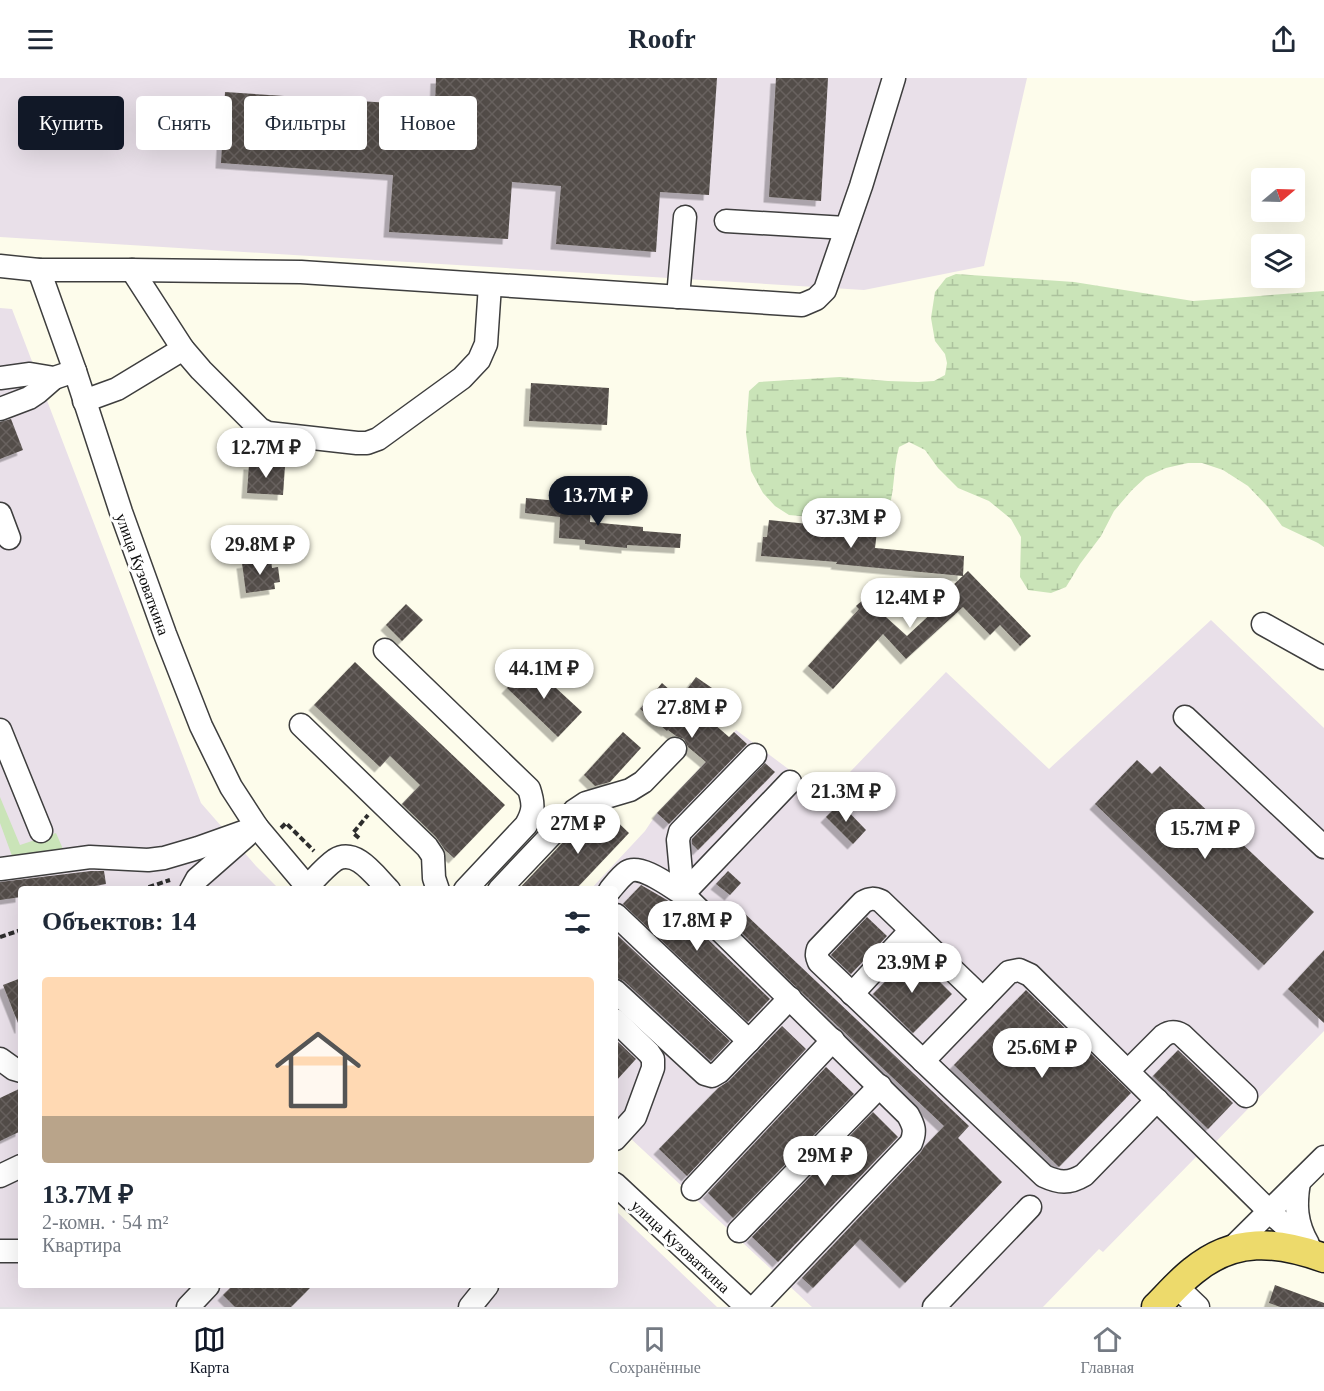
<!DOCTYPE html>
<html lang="ru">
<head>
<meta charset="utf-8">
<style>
	body { margin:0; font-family:"Times New Roman",serif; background:#f2f2f3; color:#1f2937; height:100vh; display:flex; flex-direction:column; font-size:22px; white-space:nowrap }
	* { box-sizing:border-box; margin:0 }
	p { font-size:20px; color:#747a83 }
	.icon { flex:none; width:33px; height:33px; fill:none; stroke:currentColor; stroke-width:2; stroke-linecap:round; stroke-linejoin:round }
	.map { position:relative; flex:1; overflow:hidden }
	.side { position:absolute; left:18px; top:808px; width:600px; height:402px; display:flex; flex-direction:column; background:#fff; border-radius:6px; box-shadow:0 6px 24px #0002 }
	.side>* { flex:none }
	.hud { position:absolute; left:18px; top:18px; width:600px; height:54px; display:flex; gap:12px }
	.needle { width:39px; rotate:71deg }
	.tools { position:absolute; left:1251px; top:90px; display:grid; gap:12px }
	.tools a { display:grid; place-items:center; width:54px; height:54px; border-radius:6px; background:#fff; box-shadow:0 6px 24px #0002; font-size:30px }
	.price { position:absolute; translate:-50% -51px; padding:0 14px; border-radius:21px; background:#fff; color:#222; font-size:20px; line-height:39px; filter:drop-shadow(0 2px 3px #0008) }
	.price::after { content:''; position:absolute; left:50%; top:36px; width:18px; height:14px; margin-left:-9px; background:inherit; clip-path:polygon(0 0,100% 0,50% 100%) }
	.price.active { background:#111827; color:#fff }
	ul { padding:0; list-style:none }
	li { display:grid; align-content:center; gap:12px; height:318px; padding:0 24px }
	li span { display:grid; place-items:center; height:186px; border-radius:6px; color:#555 }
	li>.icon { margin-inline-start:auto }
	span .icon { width:108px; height:108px; fill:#fffc; stroke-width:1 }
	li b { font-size:26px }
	h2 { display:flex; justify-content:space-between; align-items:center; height:72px; padding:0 24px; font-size:26px }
	.chip { padding:0 21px; border-radius:6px; background:#fff; box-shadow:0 6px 24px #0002; font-size:21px; line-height:54px }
	.chip.active { background:#111827; color:#fff }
	header { display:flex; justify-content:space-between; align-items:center; height:78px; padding:0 24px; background:#fff; font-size:27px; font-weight:700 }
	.tabs { display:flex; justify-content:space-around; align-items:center; height:84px; border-top:2px solid #e0e1e3; background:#fff; font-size:16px; color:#747a83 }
	.tabs a { display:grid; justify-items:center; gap:3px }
	.tabs .active { color:#111827 }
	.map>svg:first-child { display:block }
	.industrial { fill:#e9e0e9 }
	.grass { fill:#cae4b8 }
	.wetland { fill:url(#wetland-marsh) }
	.building { fill:url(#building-cross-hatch); filter:url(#shadow) }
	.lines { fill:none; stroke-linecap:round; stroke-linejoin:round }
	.minor-casing { stroke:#3e3e3e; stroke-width:25 }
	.major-casing { stroke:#1c1c1c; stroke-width:31 }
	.path { stroke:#2d2d2d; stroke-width:4; stroke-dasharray:6 3; stroke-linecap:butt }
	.minor { stroke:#fff; stroke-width:22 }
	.major { stroke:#edda6b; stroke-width:28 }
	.labels { text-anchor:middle; stroke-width:6; stroke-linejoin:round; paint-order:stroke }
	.street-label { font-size:16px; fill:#0b0b0b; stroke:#fff }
</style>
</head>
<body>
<header><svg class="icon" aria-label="menu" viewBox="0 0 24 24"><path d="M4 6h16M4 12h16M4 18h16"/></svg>Roofr<svg class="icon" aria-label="share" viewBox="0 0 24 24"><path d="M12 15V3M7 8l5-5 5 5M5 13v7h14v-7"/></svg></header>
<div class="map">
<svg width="1324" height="1229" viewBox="0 0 1324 1229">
	<defs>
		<pattern id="wetland-marsh" width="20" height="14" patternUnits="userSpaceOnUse" patternTransform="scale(1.5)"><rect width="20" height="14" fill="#cae4b8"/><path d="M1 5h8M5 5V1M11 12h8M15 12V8" fill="none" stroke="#acc29d"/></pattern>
		<pattern id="building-cross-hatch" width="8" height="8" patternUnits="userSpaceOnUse" patternTransform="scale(1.5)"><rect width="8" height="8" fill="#534d48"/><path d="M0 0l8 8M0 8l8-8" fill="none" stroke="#67625e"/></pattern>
		<filter id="shadow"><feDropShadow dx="-5.5" dy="5.5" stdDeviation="0" flood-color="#0004"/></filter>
	</defs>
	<rect width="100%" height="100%" fill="#fdfceb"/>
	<!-- industrial -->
	<g class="industrial">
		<polygon points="0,0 1027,0 984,188 864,212 0,159"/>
		<polygon points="0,230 12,231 201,725 256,788 279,811 21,812 21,1208 615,1208 615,1132 717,1229 0,1229"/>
		<polygon points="1211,542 1324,650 1324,953 1199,1081 1196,1079 1103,1174 1099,1171 1043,1229 812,1229 615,1046 615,812 590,812 645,753 657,735 736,652 826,719 946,594 1049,691"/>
	</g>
	<!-- grass -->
	<polygon class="grass" points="0,719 20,767 56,755 63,771 12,778 0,745"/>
	<!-- wetland -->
	<path class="wetland" d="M 956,196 L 1074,204 L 1193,223 L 1324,213 L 1324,469 L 1318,465 L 1282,448 L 1268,429 L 1248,408 L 1223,392 L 1202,385 L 1188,385 L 1166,390 L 1146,399 L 1132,412 L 1114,433 L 1101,458 L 1080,486 L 1066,509 L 1051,515 L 1028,512 L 1020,499 L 1021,459 L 1011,441 L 989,423 L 958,410 L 938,390 L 925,372 L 909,364 L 899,369 C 893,390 895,413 888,433 C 886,438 882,441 879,445 L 789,437 L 775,428 L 763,415 L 751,393 L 746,355 L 749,313 L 759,304 L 774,303 L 840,299 L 888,303 L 918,304 L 934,303 L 945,297 L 947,285 L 945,276 L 935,263 L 931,240 L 935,214 L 946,200 Z"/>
	<!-- building -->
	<g class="building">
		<polygon points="436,0 717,0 709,117 660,114 656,174 556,166 561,108 512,104 508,161 389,154 393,97 221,85 225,14 435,28"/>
		<polygon points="776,0 828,0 821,123 769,119"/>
		<polygon points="531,305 609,310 607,347 529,343"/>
		<polygon points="11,341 23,372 0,381 0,344"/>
		<polygon points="249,386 285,388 283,417 247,415"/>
		<polygon points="526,420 591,426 590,444 643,449 643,453 681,456 680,470 627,467 627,470 585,466 585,462 559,460 560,439 525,435"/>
		<polygon points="769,442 877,453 875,470 964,478 963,498 836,486 837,484 761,478 763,459 767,459"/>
		<polygon points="271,481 272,490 278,489 280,504 274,505 275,511 246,515 242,485"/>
		<polygon points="968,493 1031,558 1020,568 1000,547 990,557 963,529 906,581 883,556 833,611 808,588 859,531 856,528 865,520 907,558 951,517 947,513"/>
		<polygon points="406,526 423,542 402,563 386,547"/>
		<polygon points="355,584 505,727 454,780 445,772 436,759 402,726 420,707 390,678 380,689 314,627"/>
		<polygon points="530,586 582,634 558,659 507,610"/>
		<polygon points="696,599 712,610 697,631 729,659 734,654 747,666 669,746 657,735 706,684 688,669 684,661 676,658 668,652 667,653 640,631 662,605 680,621"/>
		<polygon points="623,654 641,670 610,704 595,708 584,697"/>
		<polygon points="1137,682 1152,696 1160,688 1314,834 1264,887 1095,726"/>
		<polygon points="765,685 775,694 698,772 692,766 692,761"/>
		<polygon points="840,725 866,752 853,766 826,739"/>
		<polygon points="606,733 629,755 575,812 518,812 569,758 570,759 591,738"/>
		<polygon points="91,793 104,793 106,806 71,812 21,812 21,819 0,822 0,804"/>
		<polygon points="728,793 741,805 730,817 716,806"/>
		<polygon points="641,807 667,822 770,921 748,944 623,826"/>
		<polygon points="741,832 969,1048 958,1060 1002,1104 905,1205 860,1161 813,1210 802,1200 921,1074 924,1069 944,1048 790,903 730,843"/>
		<polygon points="867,839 887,858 851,896 831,877"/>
		<polygon points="615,855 730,963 711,983 624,903 615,899"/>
		<polygon points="1324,872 1324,945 1288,911"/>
		<polygon points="912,876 952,916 913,955 873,916"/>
		<polygon points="21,900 21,950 20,950 3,907"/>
		<polygon points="1026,912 1131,1015 1059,1089 954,987"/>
		<polygon points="782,948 806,971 687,1098 659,1071 718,1010 729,1003"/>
		<polygon points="615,961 636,981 615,1004"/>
		<polygon points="1178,972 1233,1025 1208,1051 1153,998"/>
		<polygon points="826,989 854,1016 733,1140 708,1115"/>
		<polygon points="21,1010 21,1053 0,1063 0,1020"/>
		<polygon points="873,1034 898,1059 778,1184 752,1159"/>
		<polygon points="1275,1207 1324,1225 1324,1229 1280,1229 1269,1225"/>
		<polygon points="232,1208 312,1208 291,1229 235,1229 223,1217"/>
	</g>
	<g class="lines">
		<!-- minor casing -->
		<g class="minor-casing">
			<g id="minor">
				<polyline points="726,143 846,150"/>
				<polyline points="0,188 39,192 132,192 301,194 802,227 816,221 825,212 861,108 894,0"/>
				<polyline points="39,192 75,293 121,434 165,556 201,648 231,709 257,749 310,812"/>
				<polyline points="132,192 183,271 201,292 260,351 268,355 357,365 367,365 378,361 462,300 479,282 486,266 490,207"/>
				<polyline points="678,219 685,139"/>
				<polyline points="0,300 30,296 54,300 75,293"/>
				<polyline points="84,323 117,311 183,271"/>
				<polyline points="0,331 29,320 38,314 54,300"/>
				<polyline points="0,436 9,460"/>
				<polyline points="1263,546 1324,580"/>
				<path d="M 385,572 L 529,711 C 534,726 534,733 526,747 L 465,812"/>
				<polyline points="1185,639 1324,769"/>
				<polyline points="301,647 427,769 433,778 434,800 438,812"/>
				<polyline points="0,652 41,753"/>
				<polyline points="0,791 90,779 148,782 164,780 198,770 257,749"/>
				<path d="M 307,809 C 316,800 325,789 335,782 C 356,769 375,798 389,812"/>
				<polyline points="191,812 197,801 246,758"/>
				<polyline points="499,812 574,733 586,725 630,712 643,704 675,671"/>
				<path d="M 610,812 C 615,806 621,798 627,794 C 640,785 671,809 683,816 L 790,704"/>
				<polyline points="616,837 749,963"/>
				<polyline points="615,913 705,996 712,998 719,994 790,920"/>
				<polyline points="852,916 911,852"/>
				<path d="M 983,921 L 881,823 C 874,820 870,820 863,824 L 818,871 C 816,877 817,879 819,884 L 1044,1098 C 1059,1105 1069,1106 1084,1097 L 1157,1022"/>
				<polyline points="615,942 649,975 653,981 653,990 635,1039 615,1061"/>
				<polyline points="0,981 14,991 21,993"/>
				<polyline points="923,983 1009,894 1019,892 1030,897 1269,1133 1317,1177"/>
				<path d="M 1128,993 L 1163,958 C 1170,953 1175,953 1182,957 L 1246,1018"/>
				<polyline points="0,1098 21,1088"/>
				<path d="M 1299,1104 C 1295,1127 1296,1145 1308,1166"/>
				<polyline points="615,1106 747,1229"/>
				<polyline points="693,1111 833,962"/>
				<polyline points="739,1153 880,1008"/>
				<polyline points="1231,1171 1324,1079"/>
				<polyline points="0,1173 21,1173"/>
				<polyline points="1176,1208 1198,1229"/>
				<polyline points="188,1229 208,1208"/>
				<polyline points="470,1229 487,1208"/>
				<path d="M 755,1229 L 911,1065 C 916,1053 914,1048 908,1037 L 683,816 L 678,762 L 680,754 L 755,677"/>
				<polyline points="934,1229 1030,1129"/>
			</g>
		</g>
		<!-- major casing -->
		<g class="major-casing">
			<path id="major" d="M 1156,1229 C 1168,1217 1179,1204 1193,1193 C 1234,1159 1276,1163 1324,1180"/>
		</g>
		<!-- path -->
		<g class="path">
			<polyline points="281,750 286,745 314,773"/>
			<polyline points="359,760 353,755 368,737"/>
			<polyline points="140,812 170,802"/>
			<polyline points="0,859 21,852"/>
		</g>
		<!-- minor -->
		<use href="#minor" class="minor"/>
		<!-- major -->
		<use href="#major" class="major"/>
	</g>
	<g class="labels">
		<!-- street labels -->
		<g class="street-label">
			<text transform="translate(143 496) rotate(70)" y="6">улица Кузоваткина</text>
			<text transform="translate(681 1168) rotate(43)" y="6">улица Кузоваткина</text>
		</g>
	</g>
</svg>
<div class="tools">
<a><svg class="needle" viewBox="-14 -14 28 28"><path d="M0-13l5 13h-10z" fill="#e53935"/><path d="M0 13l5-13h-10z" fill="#747a83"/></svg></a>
<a><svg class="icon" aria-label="layers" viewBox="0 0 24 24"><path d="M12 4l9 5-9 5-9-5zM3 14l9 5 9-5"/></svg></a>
</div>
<b class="price" style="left:266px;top:401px">12.7M ₽</b>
<b class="price active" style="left:598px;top:449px">13.7M ₽</b>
<b class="price" style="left:851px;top:471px">37.3M ₽</b>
<b class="price" style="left:260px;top:498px">29.8M ₽</b>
<b class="price" style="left:910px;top:551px">12.4M ₽</b>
<b class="price" style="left:544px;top:622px">44.1M ₽</b>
<b class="price" style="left:692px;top:661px">27.8M ₽</b>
<b class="price" style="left:846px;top:745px">21.3M ₽</b>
<b class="price" style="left:578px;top:777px">27M ₽</b>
<b class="price" style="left:1205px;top:782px">15.7M ₽</b>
<b class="price" style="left:697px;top:874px">17.8M ₽</b>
<b class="price" style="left:912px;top:916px">23.9M ₽</b>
<b class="price" style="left:1042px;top:1001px">25.6M ₽</b>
<b class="price" style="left:825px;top:1109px">29M ₽</b>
<div class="hud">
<a class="chip active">Купить</a>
<a class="chip">Снять</a>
<a class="chip">Фильтры</a>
<a class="chip">Новое</a>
</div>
<section class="side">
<h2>Объектов: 14<svg class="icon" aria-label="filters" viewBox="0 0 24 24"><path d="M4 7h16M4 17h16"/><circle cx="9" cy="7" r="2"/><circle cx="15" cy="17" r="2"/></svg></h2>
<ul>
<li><span style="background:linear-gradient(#ffd9b3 75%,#b9a48a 0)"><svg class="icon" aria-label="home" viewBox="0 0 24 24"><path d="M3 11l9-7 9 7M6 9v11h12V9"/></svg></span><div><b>13.7M ₽</b><p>2-комн. · 54 m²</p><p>Квартира</p></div></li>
</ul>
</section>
</div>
<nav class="tabs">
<a class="active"><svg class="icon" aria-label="map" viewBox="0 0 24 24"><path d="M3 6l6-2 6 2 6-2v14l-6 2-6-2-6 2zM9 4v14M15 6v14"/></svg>Карта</a>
<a><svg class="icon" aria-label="saved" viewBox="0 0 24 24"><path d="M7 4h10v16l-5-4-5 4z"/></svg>Сохранённые</a>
<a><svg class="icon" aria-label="home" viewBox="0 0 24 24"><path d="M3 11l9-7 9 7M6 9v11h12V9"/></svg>Главная</a>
</nav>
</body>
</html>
